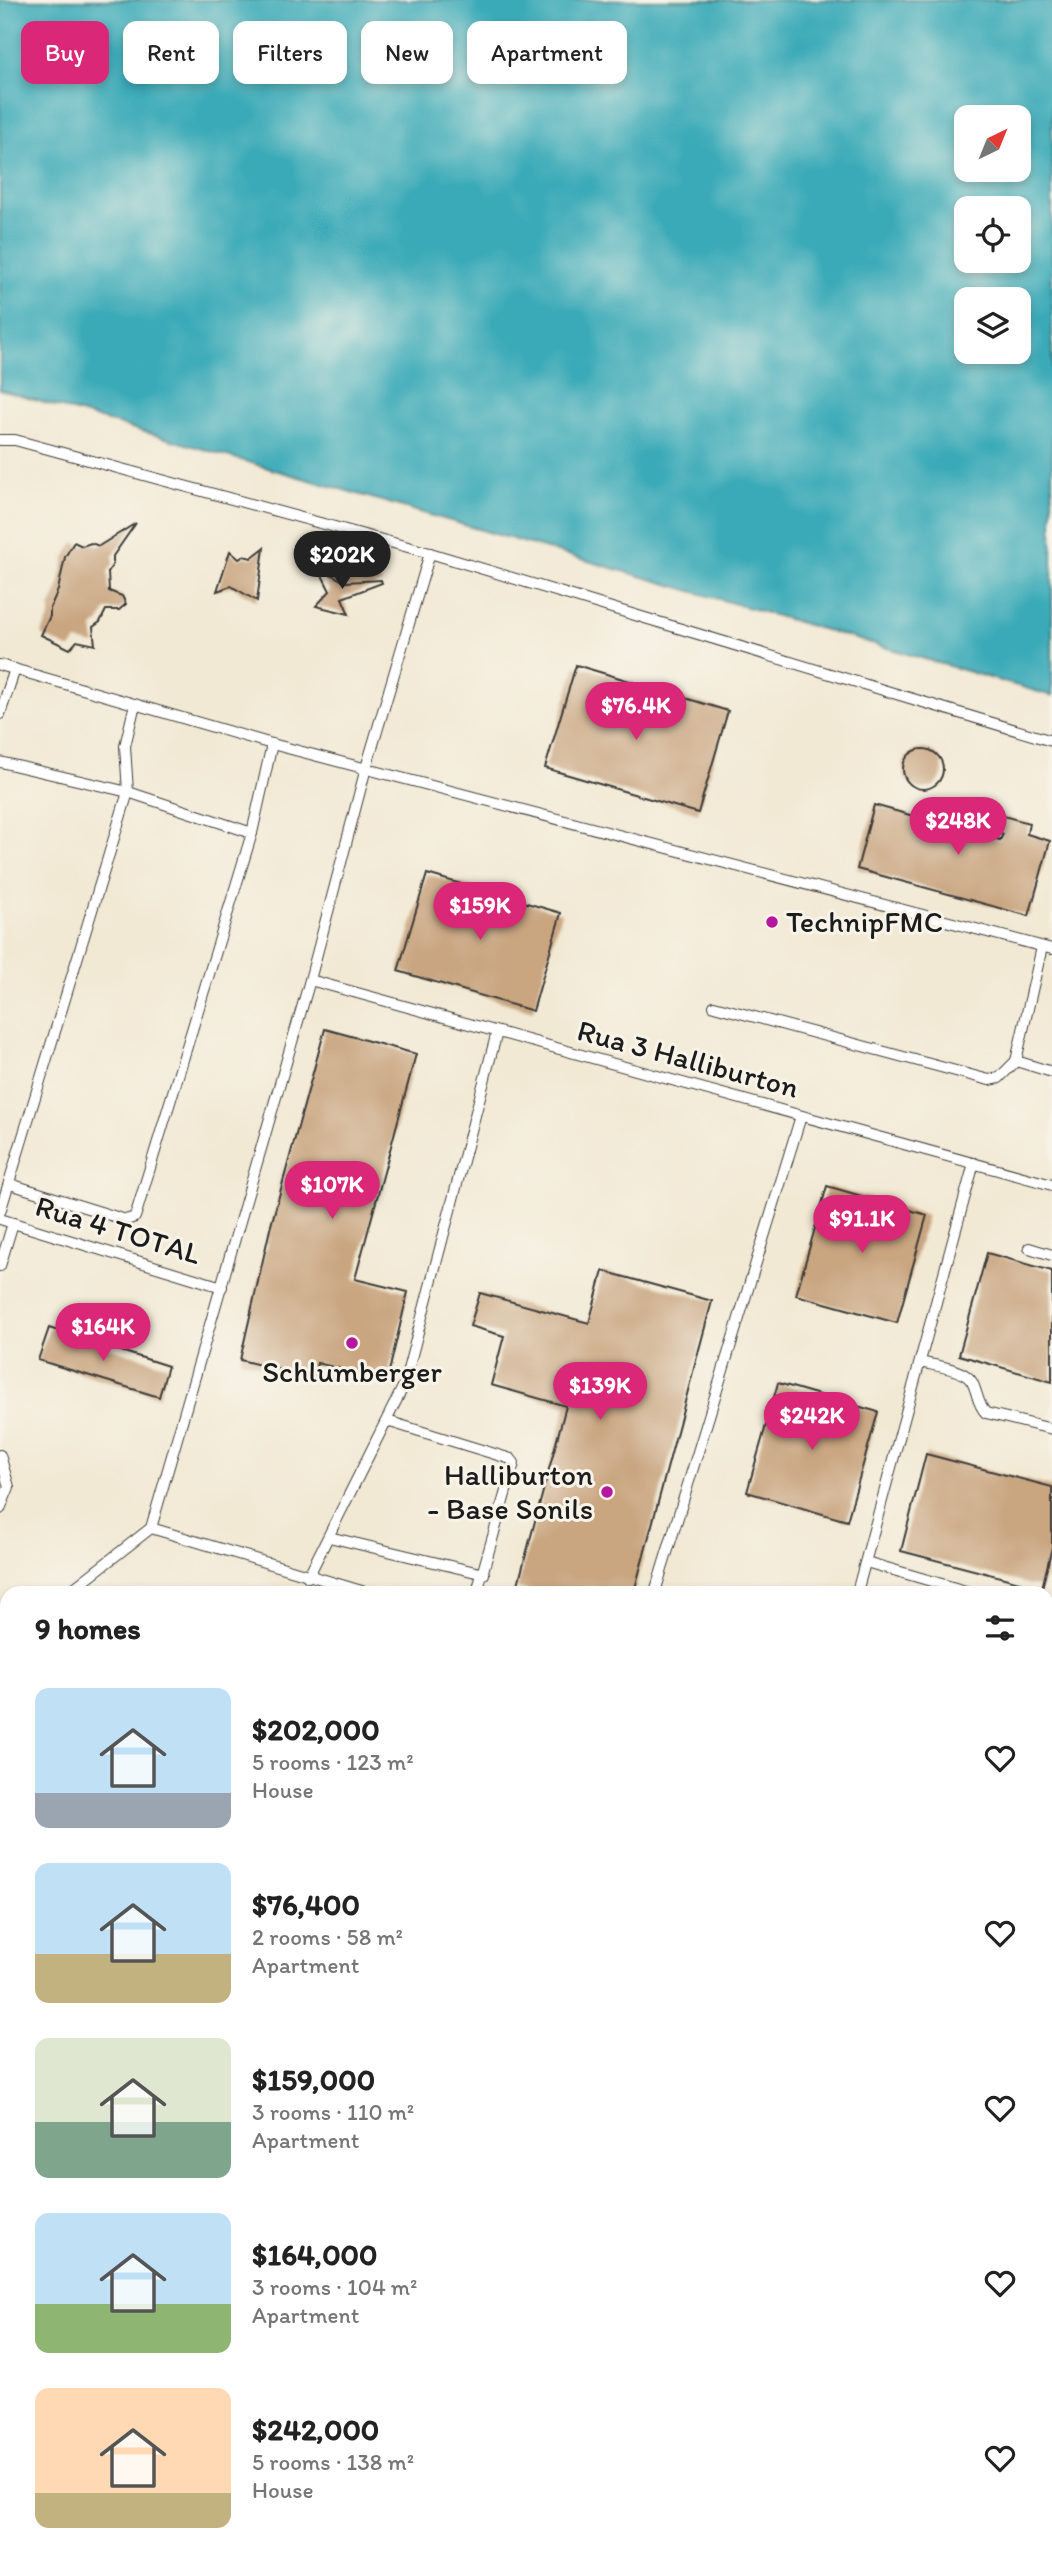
<!DOCTYPE html>
<html lang="en">
<head>
<meta charset="utf-8">
<style>
	body { margin:0; font-family:Itim,sans-serif; background:#f2f2f2; color:#222; height:100vh; display:flex; flex-direction:column; font-size:26px; white-space:nowrap }
	* { box-sizing:border-box; margin:0 }
	p { font-size:23px; color:#767676 }
	.icon { flex:none; width:38px; height:38px; fill:none; stroke:currentColor; stroke-width:2; stroke-linecap:round; stroke-linejoin:round }
	.map { position:relative; flex:1; overflow:hidden }
	.panel { position:absolute; left:0px; top:1586px; width:1054px; height:975px; display:flex; flex-direction:column; background:#fff; border-radius:21px 21px 0 0; box-shadow:0 4px 10px #0003 }
	.panel>* { flex:none }
	.banner { position:absolute; left:21px; top:21px; width:700px; height:63px; display:flex; gap:14px }
	.needle { width:46px; rotate:43deg }
	.controls { position:absolute; left:954px; top:105px; display:grid; gap:14px }
	.controls a { display:grid; place-items:center; width:77px; height:77px; border-radius:14px; background:#fff; box-shadow:0 4px 10px #0003; font-size:35px }
	.price { position:absolute; translate:-50% -60px; padding:0 16px; border-radius:24px; background:#db2777; color:#fff; font-size:23px; line-height:46px; filter:drop-shadow(0 2px 4px #0008) }
	.price::after { content:''; position:absolute; left:50%; top:42px; width:21px; height:16px; margin-left:-10px; background:inherit; clip-path:polygon(0 0,100% 0,50% 100%) }
	.price.on { background:#222; color:#fff }
	ul { padding:0; list-style:none }
	li { display:flex; align-items:center; gap:21px; height:175px; padding:0 35px }
	li span { display:grid; place-items:center; flex:none; width:196px; height:140px; border-radius:14px; color:#555 }
	li>.icon { margin-inline-start:auto }
	span .icon { width:84px; height:84px; fill:#fffc; stroke-width:1 }
	li b { font-size:30px }
	h2 { display:flex; justify-content:space-between; align-items:center; height:84px; padding:0 35px; font-size:30px }
	.chip { padding:0 24px; border-radius:14px; background:#fff; box-shadow:0 4px 10px #0003; font-size:24px; line-height:63px }
	.chip.on { background:#db2777; color:#fff }
	.map>svg:first-child { display:block }
	.water { fill:#3aaab8; stroke:#2b636a; stroke-width:2; fill-rule:evenodd }
	.building { fill:#c9a580 }
	.lines { fill:none; stroke-linecap:round; stroke-linejoin:round }
	.lane-casing { stroke:#3c3b38; stroke-width:12 }
	.street-casing { stroke:#3c3b38; stroke-width:22 }
	.primary-casing { stroke:#3c3b38; stroke-width:34 }
	.lane { stroke:#fff; stroke-width:10 }
	.street { stroke:#fff; stroke-width:19 }
	.primary { stroke:#f3c26a; stroke-width:32 }
	.rail { stroke:#1c1c1c; stroke-width:5 }
	.poi-dot { fill:#b5179e; stroke:#f7f3e8; stroke-width:2.5 }
	.labels { text-anchor:middle; stroke-width:6; stroke-linejoin:round; paint-order:stroke }
	.poi-label { font-size:30px; fill:#1c1c1c; stroke:#f7f3e8; text-anchor:start }
	.street-label { font-size:30px; fill:#1c1c1c; stroke:#f7f3e8 }
</style>
</head>
<body>
<div class="map">
<svg width="1052" height="2560" viewBox="0 0 1052 2560">
	<rect width="100%" height="100%" fill="#f7f3e8"/>
	<filter id="ink" filterUnits="userSpaceOnUse"><feTurbulence type="fractalNoise" baseFrequency=".0143" numOctaves="2"/><feDisplacementMap in="SourceGraphic" scale="14" xChannelSelector="R" yChannelSelector="G"/><feConvolveMatrix kernelMatrix="1 2 1 2 8 2 1 2 1" color-interpolation-filters="sRGB"/></filter>
	<filter id="wash" filterUnits="userSpaceOnUse"><feTurbulence type="fractalNoise" baseFrequency=".00686" numOctaves="4" result="noise"/><feDisplacementMap in="SourceGraphic" scale="28" xChannelSelector="R" yChannelSelector="G"/><feGaussianBlur stdDeviation="1.57" result="paint"/><feColorMatrix in="noise" values="0 0 0 0 0 0 0 0 0 0 0 0 0 0 0 0 0 1.4 0 .05"/><feComposite in="paint" operator="in"/></filter>
	<g filter="url(#wash)">
		<rect width="100%" height="100%" fill="#f2e9d4"/>
		<!-- water -->
		<path class="water" d="M 0,0 L 1052,0 L 1052,696 L 0,390 ZM 966,117 L 1018,117 L 1018,170 L 966,170 ZM 966,208 L 1018,208 L 1018,261 L 966,261 ZM 966,299 L 1018,299 L 1018,352 L 966,352 Z"/>
		<g id="blocks">
			<!-- building -->
			<g class="building">
				<polygon points="136,523 113,556 113,564 108,572 109,591 122,596 126,604 119,610 106,610 100,622 93,627 95,645 77,641 70,649 41,635 50,616 50,608 58,590 65,557 74,542 82,546 91,543 99,546"/>
				<polygon points="264,548 257,601 231,586 217,591 230,551 239,559 244,556 251,558"/>
				<polygon points="318,567 345,582 381,580 382,583 342,598 349,614 316,606 330,591"/>
				<polygon points="576,665 633,682 624,714 646,717 664,723 672,694 728,711 698,813 545,768"/>
				<circle cx="923" cy="769" r="20"/>
				<polygon points="874,805 1000,840 1003,834 961,812 964,805 1029,823 1027,834 1050,841 1029,916 857,869"/>
				<polygon points="427,874 561,913 533,1011 398,971"/>
				<polygon points="325,1029 416,1054 355,1279 408,1292 387,1380 317,1363 314,1378 240,1360 270,1229"/>
				<polygon points="827,1186 927,1215 897,1323 796,1295"/>
				<polygon points="987,1253 1052,1271 1052,1382 959,1355"/>
				<polygon points="603,1271 712,1301 634,1592 534,1592 517,1588 566,1406 491,1385 504,1336 470,1326 480,1293 589,1323"/>
				<polygon points="49,1328 168,1366 159,1397 38,1360"/>
				<polygon points="778,1383 878,1412 847,1521 747,1492"/>
				<polygon points="926,1454 1052,1487 1052,1547 1042,1588 901,1551"/>
			</g>
		</g>
	</g>
	<g filter="url(#ink)">
		<use href="#blocks" fill-opacity="0" stroke="#3c3b38" stroke-width="2"/>
		<g class="lines">
			<!-- lane casing -->
			<g class="lane-casing">
				<g id="lane">
					<polyline points="0,440 15,440 430,553 1052,741"/>
					<polyline points="0,665 272,744 1052,949"/>
					<polyline points="0,714 15,669"/>
					<polyline points="0,762 128,792 252,833"/>
					<polyline points="310,980 1052,1185"/>
					<polyline points="714,1006 989,1080 999,1078 1016,1061 1052,1072"/>
					<polyline points="1016,1061 1042,947"/>
					<polyline points="10,1184 126,1220 135,1217 252,833 272,744"/>
					<polyline points="0,1212 128,792 125,746 135,704"/>
					<polyline points="0,1219 222,1287"/>
					<polyline points="1029,1248 1052,1255"/>
					<polyline points="0,1266 13,1223"/>
					<path d="M 920,1362 C 934,1366 964,1368 972,1382 C 978,1393 977,1404 986,1413 L 1052,1429"/>
					<polyline points="387,1421 511,1459 514,1463 477,1592"/>
					<polyline points="0,1455 9,1487 0,1509"/>
					<polyline points="329,1537 484,1574"/>
					<polyline points="866,1562 969,1592"/>
					<polyline points="308,1577 404,1385 497,1032"/>
					<polyline points="69,1592 151,1528"/>
					<polyline points="365,1592 151,1528 310,980 366,768 430,553"/>
					<polyline points="655,1592 801,1116"/>
					<polyline points="857,1592 974,1163"/>
					<polyline points="1046,1616 1052,1617"/>
					<polyline points="0,1663 7,1656"/>
					<polyline points="1046,1714 1052,1711"/>
					<polyline points="1046,1868 1052,1878"/>
					<polyline points="1046,1892 1052,1888"/>
					<polyline points="145,2560 147,2553"/>
					<polyline points="858,2560 862,2553"/>
				</g>
			</g>
			<!-- street casing -->
			<g class="street-casing">
				<polyline id="street" points="1046,1834 1052,1832"/>
			</g>
			<!-- primary casing -->
			<g class="primary-casing">
				<g id="primary">
					<polyline points="0,1844 7,1848"/>
					<polyline points="0,2303 7,2308"/>
					<polyline points="1046,2461 1052,2463"/>
					<polyline points="335,2553 344,2560"/>
				</g>
			</g>
			<!-- lane -->
			<use href="#lane" class="lane"/>
			<!-- street -->
			<use href="#street" class="street"/>
			<!-- primary -->
			<use href="#primary" class="primary"/>
			<!-- rail -->
			<g class="rail">
				<polyline points="0,1997 7,2001"/>
				<polyline points="0,2010 7,2014"/>
				<polyline points="1046,2493 1052,2496"/>
			</g>
		</g>
	</g>
	<!-- markers -->
	<g class="poi-dot">
		<circle cx="772" cy="922" r="7"/>
		<circle cx="352" cy="1343" r="7"/>
		<circle cx="607" cy="1492" r="7"/>
	</g>
	<g class="labels">
		<!-- poi labels -->
		<g class="poi-label">
			<text x="786" y="932">TechnipFMC</text>
			<text x="352" y="1382" text-anchor="middle">Schlumberger</text>
			<text x="593" y="1485" text-anchor="end">Halliburton<tspan x="593" dy="34">- Base Sonils</tspan></text>
		</g>
		<!-- street labels -->
		<g class="street-label">
			<text transform="translate(688 1059) rotate(15)" y="10">Rua 3 Halliburton</text>
			<text transform="translate(118 1230) rotate(17)" y="10">Rua 4 TOTAL</text>
		</g>
	</g>
</svg>
<div class="controls">
<a><svg class="needle" viewBox="-14 -14 28 28"><path d="M0-13l5 13h-10z" fill="#e53935"/><path d="M0 13l5-13h-10z" fill="#767676"/></svg></a>
<a><svg class="icon" aria-label="locate" viewBox="0 0 24 24"><circle cx="12" cy="12" r="6"/><path d="M12 2v4M12 18v4M2 12h4M18 12h4"/></svg></a>
<a><svg class="icon" aria-label="layers" viewBox="0 0 24 24"><path d="M12 4l9 5-9 5-9-5zM3 14l9 5 9-5"/></svg></a>
</div>
<b class="price on" style="left:342px;top:591px">$202K</b>
<b class="price" style="left:636px;top:742px">$76.4K</b>
<b class="price" style="left:958px;top:857px">$248K</b>
<b class="price" style="left:480px;top:942px">$159K</b>
<b class="price" style="left:332px;top:1221px">$107K</b>
<b class="price" style="left:862px;top:1255px">$91.1K</b>
<b class="price" style="left:103px;top:1363px">$164K</b>
<b class="price" style="left:600px;top:1422px">$139K</b>
<b class="price" style="left:812px;top:1452px">$242K</b>
<div class="banner">
<a class="chip on">Buy</a>
<a class="chip">Rent</a>
<a class="chip">Filters</a>
<a class="chip">New</a>
<a class="chip">Apartment</a>
</div>
<section class="panel">
<h2>9 homes<svg class="icon" aria-label="filters" viewBox="0 0 24 24"><path d="M4 7h16M4 17h16"/><circle cx="9" cy="7" r="2"/><circle cx="15" cy="17" r="2"/></svg></h2>
<ul>
<li><span style="background:linear-gradient(#bfe0f5 75%,#9aa5b1 0)"><svg class="icon" aria-label="home" viewBox="0 0 24 24"><path d="M3 11l9-7 9 7M6 9v11h12V9"/></svg></span><div><b>$202,000</b><p>5 rooms · 123 m²</p><p>House</p></div><svg class="icon" aria-label="heart" viewBox="0 0 24 24"><path d="M12 20l-8-8c-3-5 5-10 8-4 3-6 11-1 8 4z"/></svg></li>
<li><span style="background:linear-gradient(#bfe0f5 65%,#c2b280 0)"><svg class="icon" aria-label="home" viewBox="0 0 24 24"><path d="M3 11l9-7 9 7M6 9v11h12V9"/></svg></span><div><b>$76,400</b><p>2 rooms · 58 m²</p><p>Apartment</p></div><svg class="icon" aria-label="heart" viewBox="0 0 24 24"><path d="M12 20l-8-8c-3-5 5-10 8-4 3-6 11-1 8 4z"/></svg></li>
<li><span style="background:linear-gradient(#dfe7d0 60%,#7fa58c 0)"><svg class="icon" aria-label="home" viewBox="0 0 24 24"><path d="M3 11l9-7 9 7M6 9v11h12V9"/></svg></span><div><b>$159,000</b><p>3 rooms · 110 m²</p><p>Apartment</p></div><svg class="icon" aria-label="heart" viewBox="0 0 24 24"><path d="M12 20l-8-8c-3-5 5-10 8-4 3-6 11-1 8 4z"/></svg></li>
<li><span style="background:linear-gradient(#bfe0f5 65%,#8fb573 0)"><svg class="icon" aria-label="home" viewBox="0 0 24 24"><path d="M3 11l9-7 9 7M6 9v11h12V9"/></svg></span><div><b>$164,000</b><p>3 rooms · 104 m²</p><p>Apartment</p></div><svg class="icon" aria-label="heart" viewBox="0 0 24 24"><path d="M12 20l-8-8c-3-5 5-10 8-4 3-6 11-1 8 4z"/></svg></li>
<li><span style="background:linear-gradient(#ffd9b3 75%,#c2b280 0)"><svg class="icon" aria-label="home" viewBox="0 0 24 24"><path d="M3 11l9-7 9 7M6 9v11h12V9"/></svg></span><div><b>$242,000</b><p>5 rooms · 138 m²</p><p>House</p></div><svg class="icon" aria-label="heart" viewBox="0 0 24 24"><path d="M12 20l-8-8c-3-5 5-10 8-4 3-6 11-1 8 4z"/></svg></li>
</ul>
</section>
</div>
</body>
</html>
